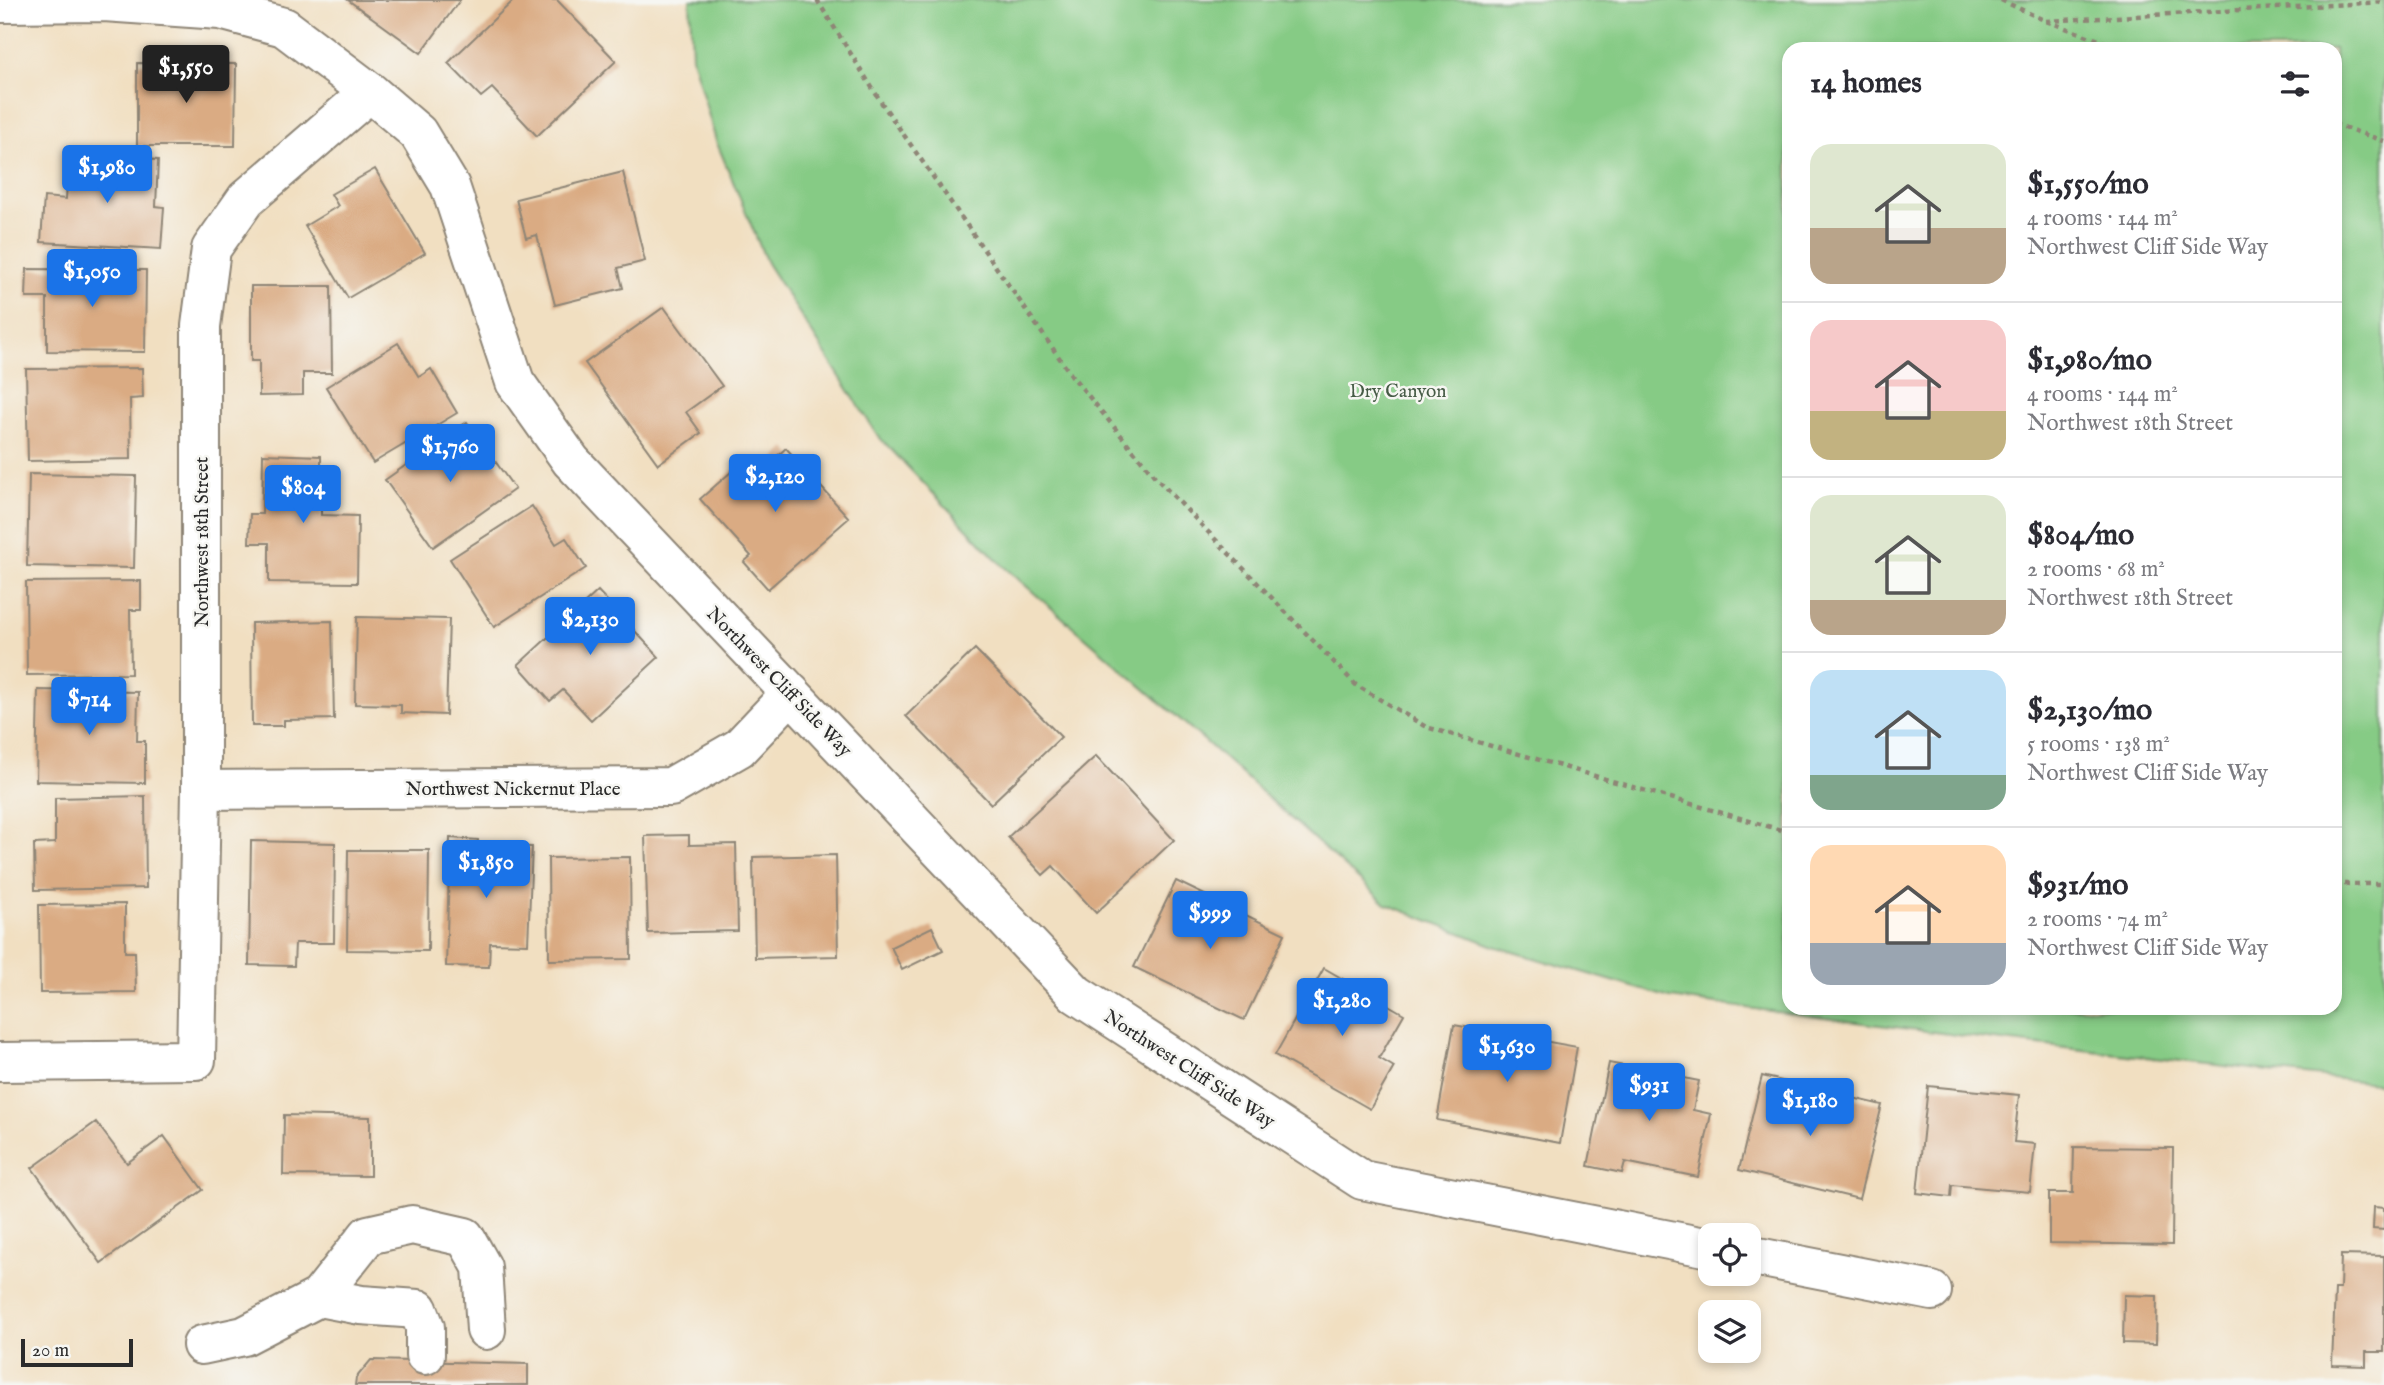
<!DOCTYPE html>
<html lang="en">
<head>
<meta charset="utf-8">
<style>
	body { margin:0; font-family:"IM FELL English",serif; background:#f7f7f7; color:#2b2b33; height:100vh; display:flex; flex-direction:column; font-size:26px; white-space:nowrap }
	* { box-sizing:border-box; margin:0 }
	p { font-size:23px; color:#7c7c81 }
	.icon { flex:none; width:38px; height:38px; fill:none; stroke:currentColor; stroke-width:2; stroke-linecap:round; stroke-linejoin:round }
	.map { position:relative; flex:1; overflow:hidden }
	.side { position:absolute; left:1782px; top:42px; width:560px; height:973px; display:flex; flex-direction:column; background:#fff; border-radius:21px; box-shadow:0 4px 10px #0003 }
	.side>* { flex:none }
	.buttons { position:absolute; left:1698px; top:1223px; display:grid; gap:14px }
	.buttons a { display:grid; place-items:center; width:63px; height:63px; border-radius:14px; background:#fff; box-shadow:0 4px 10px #0003; font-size:35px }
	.scale { position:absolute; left:21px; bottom:18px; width:112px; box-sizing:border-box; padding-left:7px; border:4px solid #2b2b2b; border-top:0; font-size:19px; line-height:24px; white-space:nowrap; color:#2b2b2b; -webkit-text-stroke:5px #f6f6f2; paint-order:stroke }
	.price { position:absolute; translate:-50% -60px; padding:0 16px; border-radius:7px; background:#1a73e8; color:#fff; font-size:23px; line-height:46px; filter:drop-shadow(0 2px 4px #0008) }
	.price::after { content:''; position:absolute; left:50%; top:42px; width:21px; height:16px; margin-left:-10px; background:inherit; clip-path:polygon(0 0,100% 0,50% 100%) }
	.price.selected { background:#222; color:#fff }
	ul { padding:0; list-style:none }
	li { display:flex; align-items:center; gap:21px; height:175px; padding:0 28px }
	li+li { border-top:2px solid #e1e1e2 }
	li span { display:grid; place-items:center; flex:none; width:196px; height:140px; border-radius:21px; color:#555 }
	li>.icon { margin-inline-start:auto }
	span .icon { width:84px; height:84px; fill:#fffc; stroke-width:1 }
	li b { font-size:30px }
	h2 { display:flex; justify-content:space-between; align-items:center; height:84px; padding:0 28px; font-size:30px }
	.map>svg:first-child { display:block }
	.green { fill:#86cb85; stroke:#587b58; stroke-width:2; fill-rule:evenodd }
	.building { fill:#daab83 }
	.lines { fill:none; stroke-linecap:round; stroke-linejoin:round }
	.minor-casing { stroke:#8e8576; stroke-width:42 }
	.path { stroke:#8e8576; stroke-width:4.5; stroke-dasharray:5 5; stroke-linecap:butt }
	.minor { stroke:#fff; stroke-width:38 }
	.labels { text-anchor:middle; stroke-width:5; stroke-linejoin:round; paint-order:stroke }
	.park-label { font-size:19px; fill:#465b46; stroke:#f6f6f2 }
	.street-label { font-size:19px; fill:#2b2b2b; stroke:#f6f6f2 }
</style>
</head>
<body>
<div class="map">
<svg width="2384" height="1385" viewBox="0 0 2384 1385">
	<rect width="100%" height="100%" fill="#f6f6f2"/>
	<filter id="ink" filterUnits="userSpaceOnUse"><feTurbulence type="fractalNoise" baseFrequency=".0143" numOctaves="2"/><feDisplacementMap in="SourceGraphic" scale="14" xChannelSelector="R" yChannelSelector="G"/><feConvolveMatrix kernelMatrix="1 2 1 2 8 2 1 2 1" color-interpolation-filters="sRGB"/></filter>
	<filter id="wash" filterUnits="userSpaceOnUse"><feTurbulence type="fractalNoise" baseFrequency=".00686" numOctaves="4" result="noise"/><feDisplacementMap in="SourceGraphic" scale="28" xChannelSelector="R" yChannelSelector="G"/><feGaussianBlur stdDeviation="1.57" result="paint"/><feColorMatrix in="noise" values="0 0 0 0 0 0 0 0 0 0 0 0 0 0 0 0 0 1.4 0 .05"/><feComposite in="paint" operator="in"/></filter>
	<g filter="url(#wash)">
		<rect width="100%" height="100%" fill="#f1dfc1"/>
		<!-- green -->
		<path class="green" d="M 690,0 L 2384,0 L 2384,1084 L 2003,1041 L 1670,998 L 1497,947 L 1386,904 L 1205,741 L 1003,566 L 878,436 L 767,263 L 716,141 L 692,57 ZM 1788,49 L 2334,49 L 2334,1008 L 1788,1008 Z"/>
		<g id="blocks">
			<!-- building -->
			<g class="building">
				<polygon points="348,0 460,0 421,53"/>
				<polygon points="514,0 557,0 616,61 537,136 492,88 481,97 448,63"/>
				<polygon points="137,63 236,64 235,146 137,146"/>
				<polygon points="69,155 158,160 156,206 164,207 161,249 41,242 44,197 66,199"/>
				<polygon points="375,169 425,253 348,298 305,226 338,206 331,194"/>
				<polygon points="623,172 645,261 618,268 623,288 555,305 537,235 526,238 516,199"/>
				<polygon points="27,269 146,270 145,352 47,351 47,298 26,298"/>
				<polygon points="251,286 331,286 332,373 303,373 303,395 259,396 259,361 251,361"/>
				<polygon points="664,307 722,386 686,412 701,433 658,464 585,363"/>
				<polygon points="398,343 419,377 431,369 457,413 373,463 326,387"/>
				<polygon points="142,368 143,398 130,399 131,459 28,461 26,369"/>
				<polygon points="467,422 515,489 433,547 385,480"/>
				<polygon points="786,448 849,518 768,589 744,562 751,556 700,499 746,459 759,473"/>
				<polygon points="263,454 321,456 321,515 358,516 357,583 269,582 269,543 249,543 250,514 262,514"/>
				<polygon points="29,474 136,476 134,568 27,566"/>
				<polygon points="532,506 556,544 566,538 586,568 494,627 450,559"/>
				<polygon points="141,581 141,610 130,610 131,674 27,675 26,582"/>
				<polygon points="598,591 659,657 591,720 563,690 550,701 518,665"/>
				<polygon points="357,617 449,619 446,715 401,713 401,705 355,704"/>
				<polygon points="332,621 334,719 284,720 284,726 252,726 251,623"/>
				<polygon points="975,649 1061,737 991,804 906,716"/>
				<polygon points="38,690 138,692 137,741 145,741 145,783 36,781"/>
				<polygon points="1096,756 1174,840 1096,913 1053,866 1043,875 1008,837"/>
				<polygon points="145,796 146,888 35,890 34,844 55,843 55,798"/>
				<polygon points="689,835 689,845 736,844 738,931 648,933 645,836"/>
				<polygon points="450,838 478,840 478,845 532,847 528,944 490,943 489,967 446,966"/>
				<polygon points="251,841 335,843 334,943 295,943 294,966 249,965"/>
				<polygon points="348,850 429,850 428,951 347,950"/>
				<polygon points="836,855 838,956 755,958 753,857"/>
				<polygon points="630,857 631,959 549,960 548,858"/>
				<polygon points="1176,881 1285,934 1244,1020 1134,967"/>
				<polygon points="125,904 125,952 135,952 136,992 40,993 39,905"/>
				<polygon points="932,927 943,950 902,970 891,947"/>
				<polygon points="1324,968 1404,1014 1379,1058 1394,1067 1370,1109 1275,1055"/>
				<polygon points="1454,1025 1577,1047 1560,1143 1437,1120"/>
				<polygon points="1609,1063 1699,1081 1693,1110 1711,1114 1698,1177 1625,1162 1622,1173 1588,1166"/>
				<polygon points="1762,1076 1882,1105 1859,1199 1739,1170"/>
				<polygon points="1928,1086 2019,1095 2014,1142 2035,1144 2030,1192 1952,1185 1951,1197 1917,1193"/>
				<polygon points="284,1115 370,1117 370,1176 283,1175"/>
				<polygon points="96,1122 127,1163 164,1136 203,1190 101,1263 32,1168"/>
				<polygon points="2074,1147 2173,1148 2172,1245 2049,1243 2049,1193 2073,1193"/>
				<polygon points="2374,1207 2384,1208 2384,1230 2373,1229"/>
				<polygon points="2341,1255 2384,1256 2384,1352 2366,1352 2366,1366 2332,1365 2335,1289 2340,1289"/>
				<polygon points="2124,1295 2157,1296 2156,1344 2123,1343"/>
				<polygon points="371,1360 528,1364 528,1385 355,1385 356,1378"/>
			</g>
		</g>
	</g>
	<g filter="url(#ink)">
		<use href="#blocks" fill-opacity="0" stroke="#8e8576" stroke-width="2"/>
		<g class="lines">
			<!-- minor casing -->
			<g class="minor-casing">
				<g id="minor">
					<polyline points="0,3 104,2 220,10 284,27 370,92 418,133 450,186 515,382 571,461 1076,994 1362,1180 1710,1248"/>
					<polyline points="201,790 671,787 739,748 791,693"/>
					<polyline points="0,1062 196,1060 201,790 201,326 211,249 246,199 370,92"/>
					<polyline points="1748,1255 1932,1291"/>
					<polyline points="319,1297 361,1305 418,1309 425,1327 425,1355"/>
					<polyline points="202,1345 244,1336 319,1297 368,1235 412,1225 465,1237 482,1267 486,1330"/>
				</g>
			</g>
			<!-- path -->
			<g class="path">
				<polyline points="817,0 883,105 1072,376 1157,479 1356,685 1426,727 1788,832"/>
				<polyline points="2001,0 2046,21 2124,49"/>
				<polyline points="2046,21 2384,2"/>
				<polyline points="2334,124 2384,141"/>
				<polyline points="2334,884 2384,884"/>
			</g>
			<!-- minor -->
			<use href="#minor" class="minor"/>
		</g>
	</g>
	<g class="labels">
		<!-- park labels -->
		<g class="park-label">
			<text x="1398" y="397">Dry Canyon</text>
		</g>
		<!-- street labels -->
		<g class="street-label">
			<text transform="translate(201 542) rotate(-90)" y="7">Northwest 18th Street</text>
			<text transform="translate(780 681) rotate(46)" y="7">Northwest Cliff Side Way</text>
			<text x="513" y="795">Northwest Nickernut Place</text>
			<text transform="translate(1190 1068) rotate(33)" y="7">Northwest Cliff Side Way</text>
		</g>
	</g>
</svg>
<div class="buttons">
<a><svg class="icon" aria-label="locate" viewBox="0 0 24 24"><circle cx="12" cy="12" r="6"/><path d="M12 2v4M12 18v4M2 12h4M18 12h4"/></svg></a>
<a><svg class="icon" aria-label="layers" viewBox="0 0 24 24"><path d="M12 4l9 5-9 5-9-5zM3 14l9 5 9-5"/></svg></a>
</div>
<div class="scale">20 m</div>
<b class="price selected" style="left:186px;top:105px">$1,550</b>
<b class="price" style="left:107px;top:205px">$1,980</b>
<b class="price" style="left:92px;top:309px">$1,050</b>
<b class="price" style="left:450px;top:484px">$1,760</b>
<b class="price" style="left:775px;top:514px">$2,120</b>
<b class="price" style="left:303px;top:525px">$804</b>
<b class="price" style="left:590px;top:657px">$2,130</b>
<b class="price" style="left:89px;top:737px">$714</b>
<b class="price" style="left:486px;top:900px">$1,850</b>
<b class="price" style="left:1210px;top:951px">$999</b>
<b class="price" style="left:1342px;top:1038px">$1,280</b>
<b class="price" style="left:1507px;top:1084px">$1,630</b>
<b class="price" style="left:1649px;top:1123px">$931</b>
<b class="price" style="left:1810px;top:1138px">$1,180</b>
<section class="side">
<h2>14 homes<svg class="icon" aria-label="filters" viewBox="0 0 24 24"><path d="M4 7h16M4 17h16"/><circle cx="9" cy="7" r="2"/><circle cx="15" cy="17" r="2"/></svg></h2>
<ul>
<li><span style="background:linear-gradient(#dfe7d0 60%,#b9a48a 0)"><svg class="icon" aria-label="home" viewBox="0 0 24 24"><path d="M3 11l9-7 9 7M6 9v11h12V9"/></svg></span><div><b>$1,550/mo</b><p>4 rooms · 144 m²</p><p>Northwest Cliff Side Way</p></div></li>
<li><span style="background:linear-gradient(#f6c9c9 65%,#c2b280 0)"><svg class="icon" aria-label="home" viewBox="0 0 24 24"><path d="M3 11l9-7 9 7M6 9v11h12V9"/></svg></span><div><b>$1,980/mo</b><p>4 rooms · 144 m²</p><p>Northwest 18th Street</p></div></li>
<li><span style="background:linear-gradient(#dfe7d0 75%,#b9a48a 0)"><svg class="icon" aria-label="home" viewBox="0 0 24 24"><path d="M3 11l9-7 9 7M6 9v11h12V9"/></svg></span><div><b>$804/mo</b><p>2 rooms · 68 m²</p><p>Northwest 18th Street</p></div></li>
<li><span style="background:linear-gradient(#bfe0f5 75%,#7fa58c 0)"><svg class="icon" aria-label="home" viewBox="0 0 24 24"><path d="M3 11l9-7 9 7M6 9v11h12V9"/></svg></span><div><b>$2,130/mo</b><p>5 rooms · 138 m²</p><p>Northwest Cliff Side Way</p></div></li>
<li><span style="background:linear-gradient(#ffd9b3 70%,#9aa5b1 0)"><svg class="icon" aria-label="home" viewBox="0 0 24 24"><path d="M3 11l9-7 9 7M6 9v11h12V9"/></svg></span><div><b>$931/mo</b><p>2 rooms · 74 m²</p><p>Northwest Cliff Side Way</p></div></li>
</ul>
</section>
</div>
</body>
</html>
